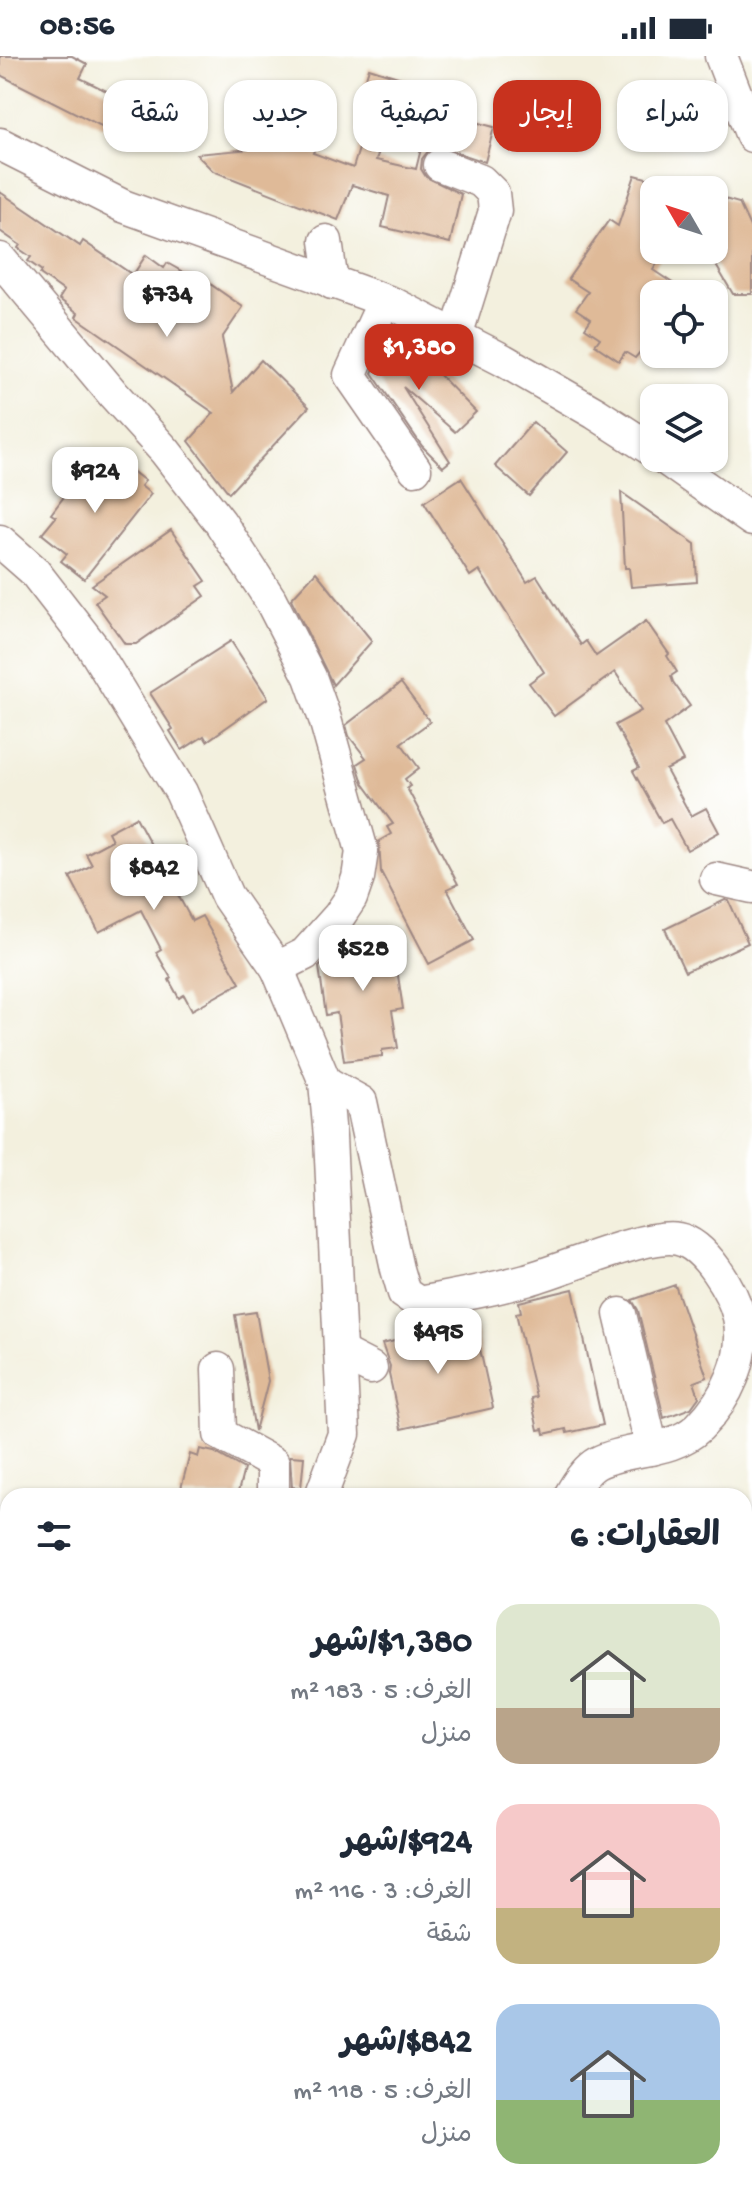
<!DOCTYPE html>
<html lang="ar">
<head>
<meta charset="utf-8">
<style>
	body { margin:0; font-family:"Gochi Hand","Playpen Sans Arabic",sans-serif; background:#f6f6f7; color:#1f2937; direction:rtl; height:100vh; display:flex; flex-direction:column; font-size:30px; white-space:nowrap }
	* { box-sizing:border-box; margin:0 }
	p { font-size:26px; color:#747a83 }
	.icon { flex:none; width:44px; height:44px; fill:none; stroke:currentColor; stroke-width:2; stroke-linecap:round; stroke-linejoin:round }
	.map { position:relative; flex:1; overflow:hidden; direction:ltr }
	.side { position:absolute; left:0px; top:1432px; width:752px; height:714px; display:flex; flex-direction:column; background:#fff; border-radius:24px 24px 0 0; box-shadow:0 2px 6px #0004; direction:rtl }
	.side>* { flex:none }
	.top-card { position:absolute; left:24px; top:24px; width:704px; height:72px; direction:rtl; display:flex; gap:16px }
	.needle { width:52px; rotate:309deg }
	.controls { position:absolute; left:640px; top:120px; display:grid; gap:16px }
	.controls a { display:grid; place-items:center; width:88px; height:88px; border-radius:16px; background:#fff; box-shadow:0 2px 6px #0004; font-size:40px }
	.price { position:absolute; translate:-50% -68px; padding:0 18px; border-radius:16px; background:#fff; color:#222; font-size:26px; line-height:52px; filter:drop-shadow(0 2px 4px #0008) }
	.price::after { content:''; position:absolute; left:50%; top:48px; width:24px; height:18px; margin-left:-12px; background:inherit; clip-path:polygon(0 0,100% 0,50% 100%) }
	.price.selected { background:#c8321e; color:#fff }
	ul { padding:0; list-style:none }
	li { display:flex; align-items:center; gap:24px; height:200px; padding:0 32px }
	li span { display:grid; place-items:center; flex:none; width:224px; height:160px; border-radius:24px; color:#555 }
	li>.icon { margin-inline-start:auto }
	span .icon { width:96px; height:96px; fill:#fffc; stroke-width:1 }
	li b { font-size:34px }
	h2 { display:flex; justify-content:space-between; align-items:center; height:96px; padding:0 32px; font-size:34px }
	.pill { padding:0 28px; border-radius:24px; background:#fff; box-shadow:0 2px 6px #0004; font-size:28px; line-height:72px }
	.pill.selected { background:#c8321e; color:#fff }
	.status { display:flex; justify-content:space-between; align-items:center; height:56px; padding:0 40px; background:#fff; direction:ltr }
	.status svg { height:22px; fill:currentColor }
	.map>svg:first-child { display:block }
	.building { fill:#dfba98 }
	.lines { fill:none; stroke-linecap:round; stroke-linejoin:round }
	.minor-casing { stroke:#9e8884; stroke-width:35 }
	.minor { stroke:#fff; stroke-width:32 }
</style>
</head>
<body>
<div class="status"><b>08:56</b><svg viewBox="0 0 49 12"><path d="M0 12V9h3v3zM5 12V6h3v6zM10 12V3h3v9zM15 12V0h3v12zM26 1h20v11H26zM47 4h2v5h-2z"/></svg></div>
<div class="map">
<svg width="752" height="2145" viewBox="0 0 752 2145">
	<rect width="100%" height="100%" fill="#fff"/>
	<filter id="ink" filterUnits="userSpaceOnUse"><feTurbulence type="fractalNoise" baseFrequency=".0125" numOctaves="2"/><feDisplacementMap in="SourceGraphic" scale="16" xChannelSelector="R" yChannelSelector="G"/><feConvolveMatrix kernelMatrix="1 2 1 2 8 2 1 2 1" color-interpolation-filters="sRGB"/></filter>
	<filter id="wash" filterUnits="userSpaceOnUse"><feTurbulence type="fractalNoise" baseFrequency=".006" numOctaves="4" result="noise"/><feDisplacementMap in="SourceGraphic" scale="32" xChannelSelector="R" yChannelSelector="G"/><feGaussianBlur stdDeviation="1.8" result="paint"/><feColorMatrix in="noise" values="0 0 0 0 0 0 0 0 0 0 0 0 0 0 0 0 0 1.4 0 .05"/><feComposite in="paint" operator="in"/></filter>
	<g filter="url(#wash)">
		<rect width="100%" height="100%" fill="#f3f0de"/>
		<g id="blocks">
			<!-- building -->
			<g class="building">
				<polygon points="0,0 72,0 87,8 80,22 125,44 109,74 0,19"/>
				<polygon points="369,12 417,27 405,65 357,52"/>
				<polygon points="425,53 494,71 485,106 438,90 429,94 422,103 421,113 426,121 461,138 450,187 382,171 389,140 352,129 338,164 213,115 196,98 317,87 313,97 353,112 362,83 384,81 376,104 416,113 425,77 441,76 420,70"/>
				<polygon points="635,119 654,124 654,194 666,194 653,214 689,238 654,238 654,306 640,296 635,302 625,296 619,305 595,289 600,282 585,272 591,263 576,253 588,236 568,223 609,164 618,170"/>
				<polygon points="0,136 80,190 83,185 133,219 146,199 164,212 167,207 201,226 203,223 243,251 222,282 233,336 261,304 309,351 229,437 189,385 214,357 76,261 78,257 59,243 64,235 40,218 42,215 28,205 31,201 18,192 20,189 0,175"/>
				<polygon points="714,140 739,147 752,175 752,238 733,238 714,206"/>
				<polygon points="393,271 476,356 455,376 403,331 450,405 443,411 422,390 372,317"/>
				<polygon points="533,366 567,396 529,440 495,410"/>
				<polygon points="116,407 125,414 127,411 145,425 141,430 151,438 84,523 61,505 67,498 42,478 56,461 51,458 88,409 105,422"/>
				<polygon points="461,422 527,526 537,520 581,589 586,585 596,600 646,565 669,598 667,600 677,616 671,620 673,626 690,650 664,669 683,705 666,714 691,760 706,752 719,776 687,794 670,763 662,767 633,715 639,712 615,669 641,655 615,616 554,660 529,627 544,616 479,514 470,520 424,446"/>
				<polygon points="621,436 695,488 697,526 631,531 629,512 625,512"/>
				<polygon points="171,474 206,525 198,530 205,540 136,588 125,588 95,546 105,539 92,529"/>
				<polygon points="316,516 372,585 333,629 291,543"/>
				<polygon points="231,585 268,642 207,685 204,680 182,694 170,675 173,673 150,637"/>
				<polygon points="401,627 430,666 401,687 419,712 405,723 410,730 407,732 458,828 447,833 474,884 429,908 381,816 379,785 391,778 387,771 393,768 363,727 357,708 366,702 349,680 346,669"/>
				<polygon points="136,761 192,865 202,860 240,927 192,954 184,939 179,942 169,924 171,922 156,896 161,893 141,854 99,876 70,821 92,809 86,798 112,784 108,776"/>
				<polygon points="725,844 729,845 748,887 685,916 665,873"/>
				<polygon points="391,873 403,953 392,955 398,992 382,994 382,1000 344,1005 337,957 326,959 319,911 327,902 334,901 333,895 347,880"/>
				<polygon points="675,1229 707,1321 694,1326 699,1341 691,1352 664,1362 638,1254 632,1244"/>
				<polygon points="573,1233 603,1369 567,1377 566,1373 544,1378 543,1373 538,1374 531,1342 536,1341 516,1257 521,1256 519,1246"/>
				<polygon points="256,1256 268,1325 255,1375 235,1259"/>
				<polygon points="474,1266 493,1352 401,1373 389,1318 390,1310 382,1288"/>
				<polygon points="200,1393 214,1396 244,1413 237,1440 179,1440 190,1398 198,1401"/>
				<polygon points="290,1400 304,1401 301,1432 292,1431"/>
			</g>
		</g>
	</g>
	<g filter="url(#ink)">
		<use href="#blocks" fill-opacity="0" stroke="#9e8884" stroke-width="2"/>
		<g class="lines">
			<!-- minor casing -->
			<g class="minor-casing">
				<g id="minor">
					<polyline points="721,0 752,80"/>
					<polyline points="0,88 123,150 394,248 503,304 595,357 654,395"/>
					<polyline points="440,109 481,125 493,137 495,155 456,280"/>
					<polyline points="326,185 332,227"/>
					<polyline points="0,203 114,339 165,395 220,466 270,543 310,621 325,663 362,795 358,822 351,842 339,860 305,898 277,912 227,840 181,736 92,590 33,514 0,485"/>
					<polyline points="384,245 350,319 415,413"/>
					<polyline points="664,402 752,464"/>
					<polyline points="716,823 752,831"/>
					<polyline points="277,912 325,1026 330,1081 344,1378 321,1440"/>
					<path d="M 325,1026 L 361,1046 L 397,1213 L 404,1237 L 419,1247 C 455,1240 491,1234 526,1224 C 560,1215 648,1176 678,1183 C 705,1188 733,1236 739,1261 C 748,1301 726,1344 699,1371 C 671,1398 628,1391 597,1407 C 586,1413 576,1429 570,1440"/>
					<polyline points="620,1258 652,1393"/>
					<polyline points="340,1296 371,1312"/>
					<polyline points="218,1313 220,1378 273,1407 273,1440"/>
					<polyline points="0,1849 8,1850"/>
					<polyline points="130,2138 134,2145"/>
				</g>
			</g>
			<!-- minor -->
			<use href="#minor" class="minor"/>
		</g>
	</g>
</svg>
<div class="controls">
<a><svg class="needle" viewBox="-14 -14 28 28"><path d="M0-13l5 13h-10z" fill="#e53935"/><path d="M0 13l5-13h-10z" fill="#747a83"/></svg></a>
<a><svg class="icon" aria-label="locate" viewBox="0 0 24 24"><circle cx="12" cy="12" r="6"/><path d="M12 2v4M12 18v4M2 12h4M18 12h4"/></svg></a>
<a><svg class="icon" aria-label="layers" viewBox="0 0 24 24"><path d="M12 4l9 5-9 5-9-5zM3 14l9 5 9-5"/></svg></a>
</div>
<b class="price" style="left:167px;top:283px">$734</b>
<b class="price selected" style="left:419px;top:336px">$1,380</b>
<b class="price" style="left:95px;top:459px">$924</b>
<b class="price" style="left:154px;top:856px">$842</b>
<b class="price" style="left:363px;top:937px">$528</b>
<b class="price" style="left:438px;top:1320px">$495</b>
<div class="top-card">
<a class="pill">شراء</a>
<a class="pill selected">إيجار</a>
<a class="pill">تصفية</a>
<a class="pill">جديد</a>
<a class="pill">شقة</a>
</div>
<section class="side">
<h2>العقارات: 6<svg class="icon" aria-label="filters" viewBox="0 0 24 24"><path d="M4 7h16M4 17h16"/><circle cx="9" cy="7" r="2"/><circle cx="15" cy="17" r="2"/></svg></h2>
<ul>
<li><span style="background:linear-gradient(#dfe7d0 65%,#b9a48a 0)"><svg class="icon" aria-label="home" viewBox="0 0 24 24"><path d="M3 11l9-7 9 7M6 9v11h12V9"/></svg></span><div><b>$1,380/شهر</b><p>الغرف: 5 · 183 m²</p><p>منزل</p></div></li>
<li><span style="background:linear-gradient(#f6c9c9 65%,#c2b280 0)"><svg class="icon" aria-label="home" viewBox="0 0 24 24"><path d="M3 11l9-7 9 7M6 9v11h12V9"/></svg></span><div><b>$924/شهر</b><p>الغرف: 3 · 116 m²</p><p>شقة</p></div></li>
<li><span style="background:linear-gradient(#a9c7e8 60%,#8fb573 0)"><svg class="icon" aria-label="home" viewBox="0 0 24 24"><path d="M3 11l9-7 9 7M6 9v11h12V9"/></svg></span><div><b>$842/شهر</b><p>الغرف: 5 · 118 m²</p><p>منزل</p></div></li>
</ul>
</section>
</div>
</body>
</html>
